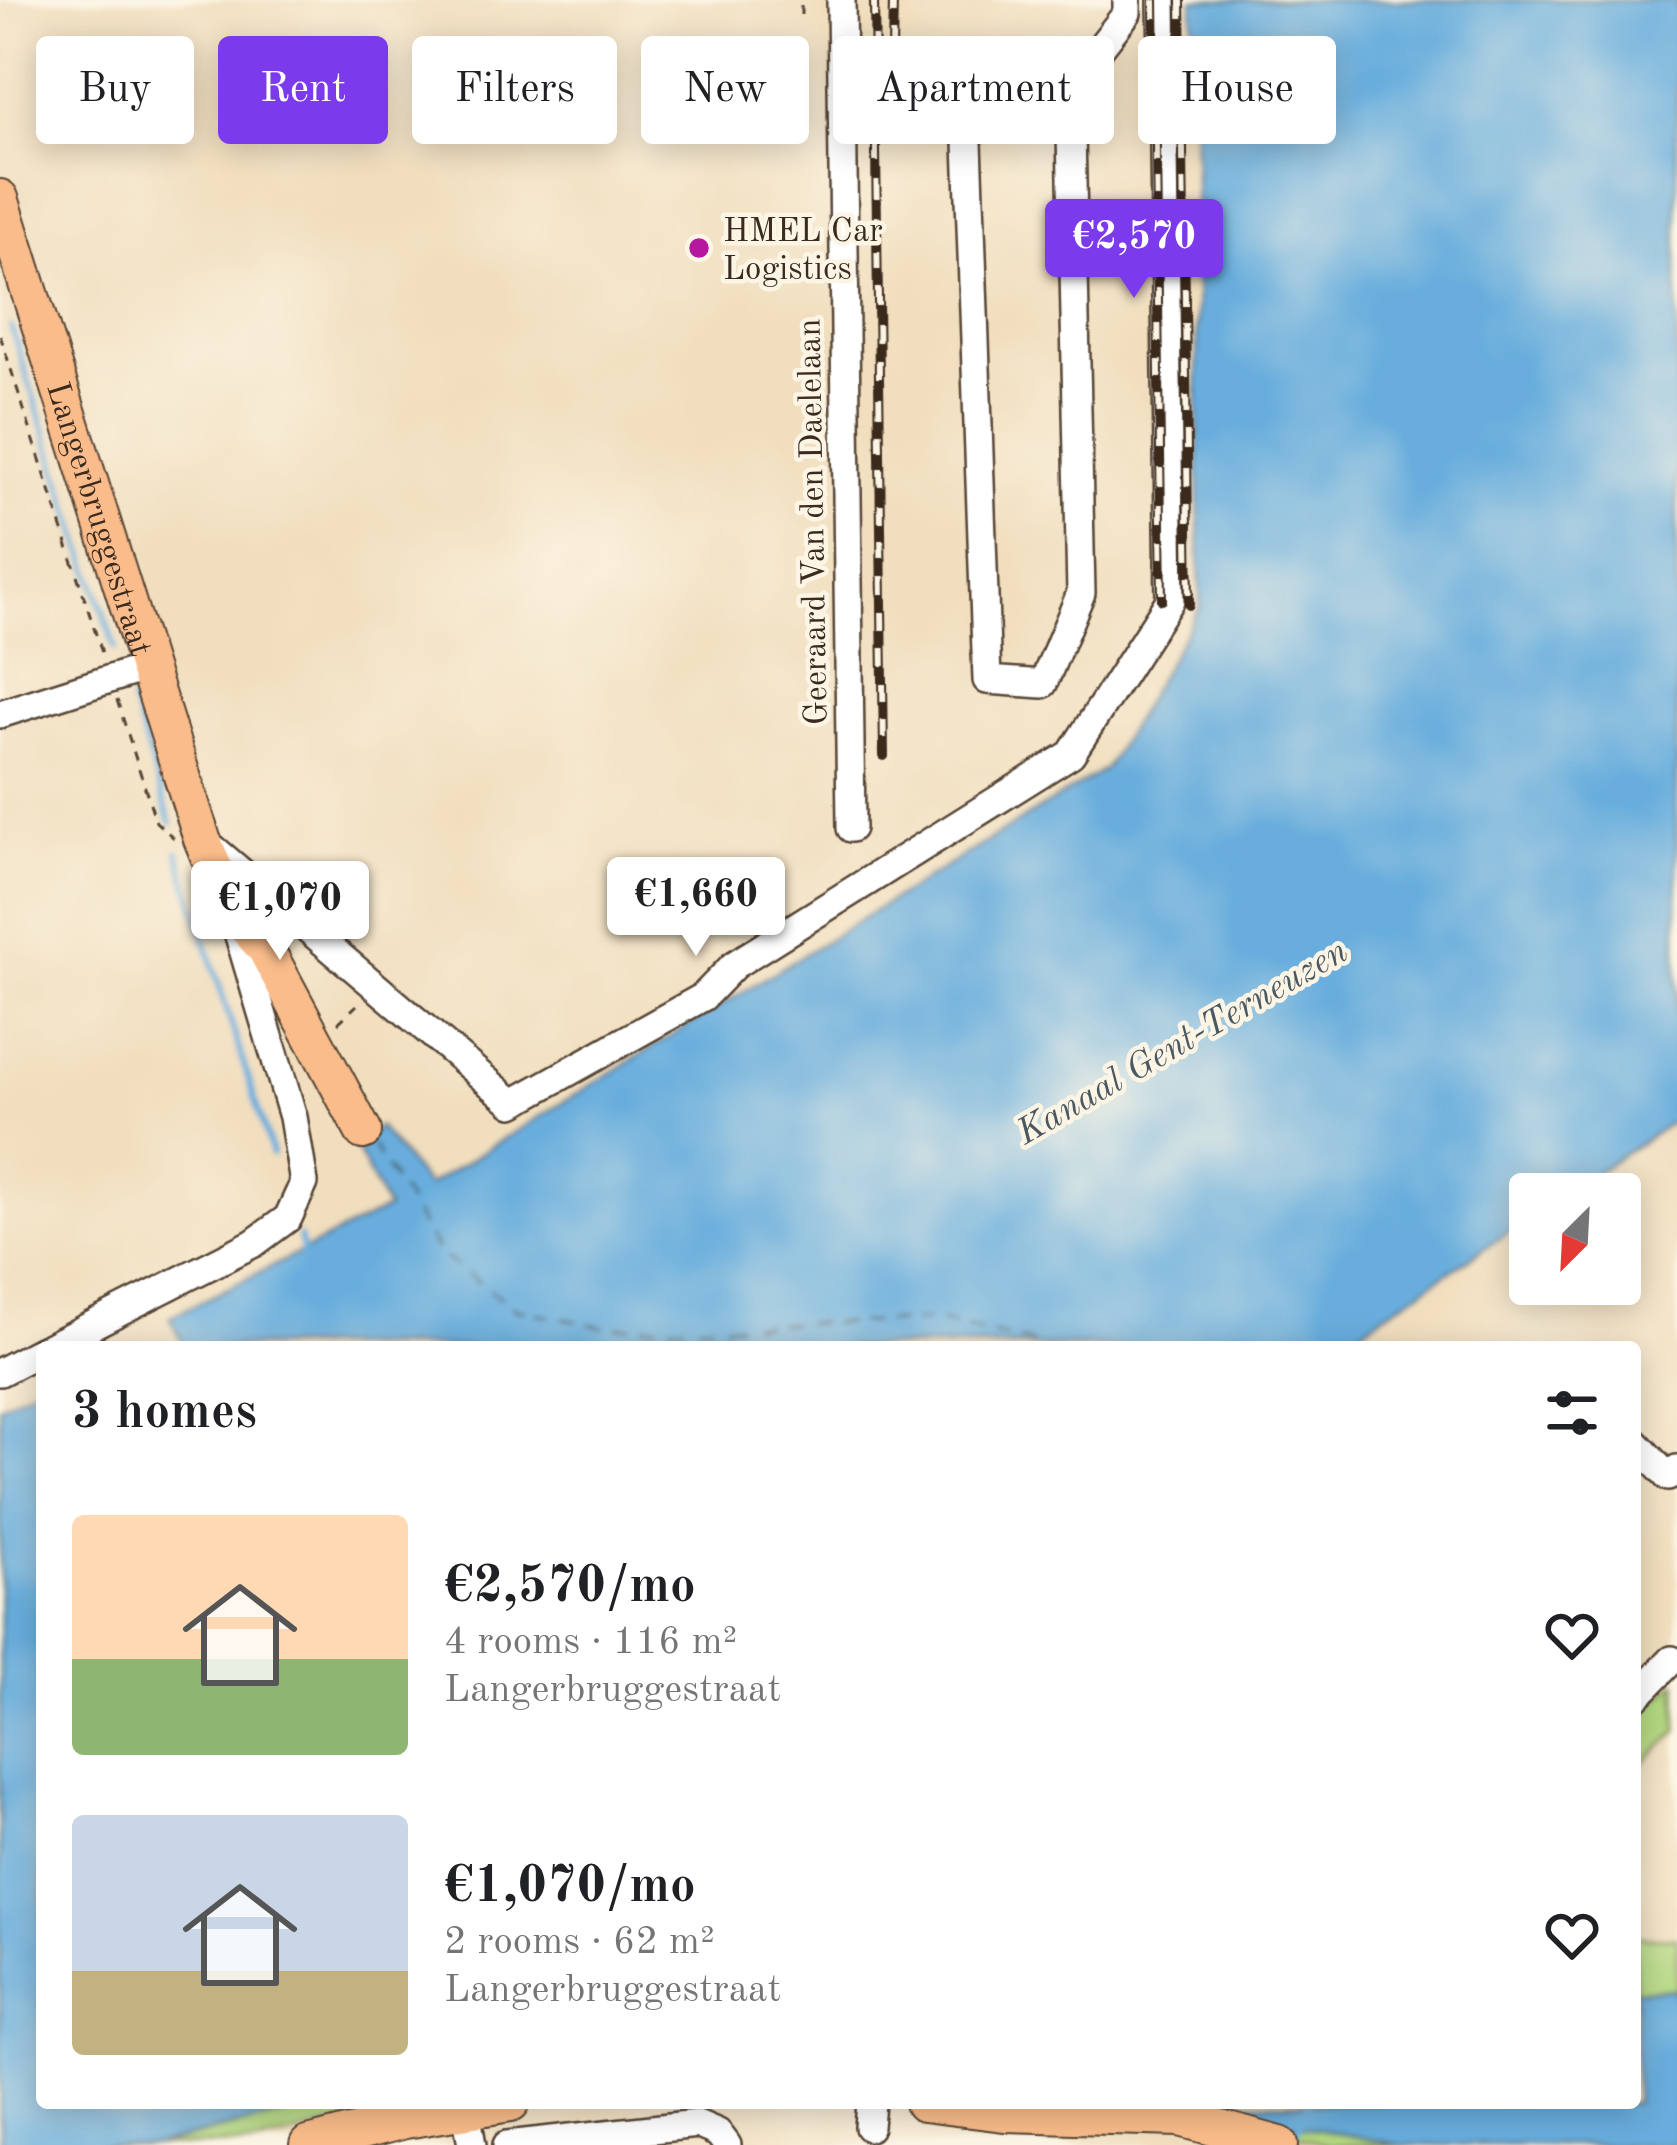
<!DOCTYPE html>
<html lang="en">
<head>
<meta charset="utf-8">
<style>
	body { margin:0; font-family:"Old Standard TT",serif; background:#f6f6f6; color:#202124; height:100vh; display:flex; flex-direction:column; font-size:45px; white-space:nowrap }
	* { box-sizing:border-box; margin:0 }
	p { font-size:39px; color:#757577 }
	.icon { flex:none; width:66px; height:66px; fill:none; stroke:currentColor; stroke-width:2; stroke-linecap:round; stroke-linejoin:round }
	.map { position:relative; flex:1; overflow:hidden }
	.side { position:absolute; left:36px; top:1341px; width:1605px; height:768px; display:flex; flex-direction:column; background:#fff; border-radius:12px; box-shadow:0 6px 30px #0003 }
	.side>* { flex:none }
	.hud { position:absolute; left:36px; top:36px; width:1605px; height:108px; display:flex; gap:24px }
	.needle { width:78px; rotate:204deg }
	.buttons { position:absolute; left:1509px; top:1173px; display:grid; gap:24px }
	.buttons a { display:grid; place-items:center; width:132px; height:132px; border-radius:12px; background:#fff; box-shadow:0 6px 30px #0003; font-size:60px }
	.price { position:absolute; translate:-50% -102px; padding:0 27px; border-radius:12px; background:#fff; color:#222; font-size:39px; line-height:78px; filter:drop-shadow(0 3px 6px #0008) }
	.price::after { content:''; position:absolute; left:50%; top:72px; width:36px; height:27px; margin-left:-18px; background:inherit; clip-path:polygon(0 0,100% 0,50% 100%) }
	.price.selected { background:#7c3aed; color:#fff }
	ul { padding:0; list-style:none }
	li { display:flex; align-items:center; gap:36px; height:300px; padding:0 36px }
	li span { display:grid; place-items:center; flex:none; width:336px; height:240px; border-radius:12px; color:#555 }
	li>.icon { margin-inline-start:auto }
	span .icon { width:144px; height:144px; fill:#fffc; stroke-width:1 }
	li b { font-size:51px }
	h2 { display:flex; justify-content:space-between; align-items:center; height:144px; padding:0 36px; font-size:51px }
	.chip { padding:0 42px; border-radius:12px; background:#fff; box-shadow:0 6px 30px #0003; font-size:42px; line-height:108px }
	.chip.selected { background:#7c3aed; color:#fff }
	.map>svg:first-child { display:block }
	.green { fill:#b3d881; stroke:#778150; stroke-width:3 }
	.water { fill:#67addd; stroke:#516c7e; stroke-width:3 }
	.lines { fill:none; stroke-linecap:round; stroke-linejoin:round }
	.stream { stroke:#67addd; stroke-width:6 }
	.ferry { stroke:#4a5861; stroke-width:3; stroke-dasharray:15 12; stroke-linecap:butt }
	.minor-casing { stroke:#564536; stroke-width:32 }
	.major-casing { stroke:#564536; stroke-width:40 }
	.path { stroke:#564536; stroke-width:3; stroke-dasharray:9 9; stroke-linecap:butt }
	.minor { stroke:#fff; stroke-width:27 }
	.major { stroke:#f9bc8a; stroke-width:36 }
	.rail-casing { stroke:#3b2a1e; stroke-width:10 }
	.rail { stroke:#fcf5e5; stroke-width:6; stroke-dasharray:18; stroke-linecap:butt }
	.poi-dot { fill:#b5179e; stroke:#fcf5e5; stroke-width:4.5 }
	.labels { text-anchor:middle; stroke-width:9; stroke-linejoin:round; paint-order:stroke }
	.poi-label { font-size:33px; fill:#3b2a1e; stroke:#fcf5e5; text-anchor:start }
	.street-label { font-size:33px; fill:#3b2a1e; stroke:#fcf5e5 }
	.water-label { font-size:36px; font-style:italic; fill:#4a5861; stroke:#fcf5e5 }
</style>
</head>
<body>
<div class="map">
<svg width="1677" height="2145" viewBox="0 0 1677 2145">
	<rect width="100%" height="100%" fill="#fcf5e5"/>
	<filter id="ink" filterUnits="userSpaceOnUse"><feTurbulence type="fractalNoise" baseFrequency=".00833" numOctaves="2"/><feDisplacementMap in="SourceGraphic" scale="24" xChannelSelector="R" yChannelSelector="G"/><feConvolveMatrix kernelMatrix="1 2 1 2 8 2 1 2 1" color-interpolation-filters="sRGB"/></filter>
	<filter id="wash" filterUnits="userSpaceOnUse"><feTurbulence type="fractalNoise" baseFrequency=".004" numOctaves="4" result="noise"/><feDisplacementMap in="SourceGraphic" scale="48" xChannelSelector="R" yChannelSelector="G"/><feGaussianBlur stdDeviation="2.7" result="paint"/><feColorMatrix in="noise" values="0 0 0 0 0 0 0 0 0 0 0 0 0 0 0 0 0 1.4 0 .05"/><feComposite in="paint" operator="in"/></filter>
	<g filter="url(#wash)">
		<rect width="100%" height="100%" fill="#f1debe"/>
		<!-- green -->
		<g class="green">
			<polygon points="1677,1682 1677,1732 1635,1770 1635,1719"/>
			<polygon points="1635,1937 1677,1938 1677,1990 1635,1990"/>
			<polygon points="333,2103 429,2103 253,2145 156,2145"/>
			<polygon points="1152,2103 1222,2103 1286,2123 1401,2145 1330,2145 1182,2106"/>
		</g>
		<!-- water -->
		<g class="water">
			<polygon points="1193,0 1677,0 1677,1118 1565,1194 1530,1194 1530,1218 1335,1347 184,1347 170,1317 387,1209 353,1142 379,1127 427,1186 1105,769 1200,607"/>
			<polygon points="42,1383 42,2103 333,2103 156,2145 0,2145 0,1405"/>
			<polygon points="1635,1990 1677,1990 1677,2145 1401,2145 1286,2123 1222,2103 1635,2103"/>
		</g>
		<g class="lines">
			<!-- stream -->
			<g class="stream">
				<polyline points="11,327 115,648"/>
				<polyline points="132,702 171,823"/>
				<polyline points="178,852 272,1155"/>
				<polyline points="299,1237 305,1257"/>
				<polyline points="1297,2132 1308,2103"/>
			</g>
			<!-- ferry -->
			<polyline class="ferry" points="372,1145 440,1254 516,1309 605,1327 937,1321 1049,1347"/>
		</g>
	</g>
	<g filter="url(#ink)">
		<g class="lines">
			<!-- minor casing -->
			<g class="minor-casing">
				<g id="minor">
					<polyline points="841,0 851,828"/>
					<polyline points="1070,86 966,85 987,680 1043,684 1081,593 1070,86 1127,13 1127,0"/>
					<polyline points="0,714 151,666"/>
					<polyline points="208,844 513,1103 703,997 734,965 1071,754 1170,600 1162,0"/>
					<polyline points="49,1347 254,1243 288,1218 304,1183 293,1117 234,919"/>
					<polyline points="0,1372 42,1350"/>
					<polyline points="1635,1442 1668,1477 1677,1469"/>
					<polyline points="1635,1698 1672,1660"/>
					<polyline points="466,2110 472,2145"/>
					<polyline points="869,2127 871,2103"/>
					<polyline points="507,2145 697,2124 718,2133 727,2145"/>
				</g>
			</g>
			<!-- major casing -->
			<g class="major-casing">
				<g id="major">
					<path id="s1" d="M 0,198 L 202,839 L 231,910 L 265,948 L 363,1131"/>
					<polyline points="923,2103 1004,2113 1180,2118 1280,2145"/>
					<polyline points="308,2145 405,2120 511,2103"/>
				</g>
			</g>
			<!-- path -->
			<g class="path">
				<polyline points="801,15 801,0"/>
				<polyline points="0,335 103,656"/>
				<polyline points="117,700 156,822 174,838"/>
				<polyline points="338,1023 357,1005"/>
			</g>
			<!-- minor -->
			<use href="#minor" class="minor"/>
			<!-- major -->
			<use href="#major" class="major"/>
			<!-- rail casing -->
			<g class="rail-casing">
				<g id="rail">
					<polyline points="874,0 884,756"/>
					<polyline points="1154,0 1162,600"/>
					<polyline points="1181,0 1189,605"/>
					<polyline points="892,51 893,0"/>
				</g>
			</g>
			<!-- rail -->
			<use href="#rail" class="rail"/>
		</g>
	</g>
	<!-- markers -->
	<circle class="poi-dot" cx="699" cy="248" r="12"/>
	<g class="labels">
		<!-- poi labels -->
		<g class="poi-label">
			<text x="723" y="241">HMEL Car<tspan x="723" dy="38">Logistics</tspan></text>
		</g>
		<!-- street labels -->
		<g class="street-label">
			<text dy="12" stroke="none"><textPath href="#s1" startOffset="336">Langerbruggestraat</textPath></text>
			<text transform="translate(811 522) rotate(-91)" y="12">Geeraard Van den Daelelaan</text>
		</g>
		<!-- water labels -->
		<g class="water-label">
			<text transform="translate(1181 1040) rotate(-30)" y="13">Kanaal Gent-Terneuzen</text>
		</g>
	</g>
</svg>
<div class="buttons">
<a><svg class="needle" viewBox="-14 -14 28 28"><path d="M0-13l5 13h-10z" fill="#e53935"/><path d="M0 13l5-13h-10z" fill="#757577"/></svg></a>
</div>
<b class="price selected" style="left:1134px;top:301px">€2,570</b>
<b class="price" style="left:696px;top:959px">€1,660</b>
<b class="price" style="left:280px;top:963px">€1,070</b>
<div class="hud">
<a class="chip">Buy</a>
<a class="chip selected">Rent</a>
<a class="chip">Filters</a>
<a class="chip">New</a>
<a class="chip">Apartment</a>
<a class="chip">House</a>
</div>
<section class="side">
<h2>3 homes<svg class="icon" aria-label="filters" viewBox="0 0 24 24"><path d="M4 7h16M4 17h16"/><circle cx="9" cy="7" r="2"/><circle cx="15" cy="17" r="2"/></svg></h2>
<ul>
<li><span style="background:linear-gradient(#ffd9b3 60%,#8fb573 0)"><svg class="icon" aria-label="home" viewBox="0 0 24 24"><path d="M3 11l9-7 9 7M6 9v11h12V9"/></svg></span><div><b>€2,570/mo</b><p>4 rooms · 116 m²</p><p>Langerbruggestraat</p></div><svg class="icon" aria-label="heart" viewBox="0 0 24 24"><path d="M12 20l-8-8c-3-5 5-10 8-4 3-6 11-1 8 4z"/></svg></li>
<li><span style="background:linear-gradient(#c9d6e8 65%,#c2b280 0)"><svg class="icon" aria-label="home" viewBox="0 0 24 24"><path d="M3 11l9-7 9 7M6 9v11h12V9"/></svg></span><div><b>€1,070/mo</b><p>2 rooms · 62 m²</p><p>Langerbruggestraat</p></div><svg class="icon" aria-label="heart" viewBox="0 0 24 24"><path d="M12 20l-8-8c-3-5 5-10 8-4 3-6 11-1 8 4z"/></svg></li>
</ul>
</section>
</div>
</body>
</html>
